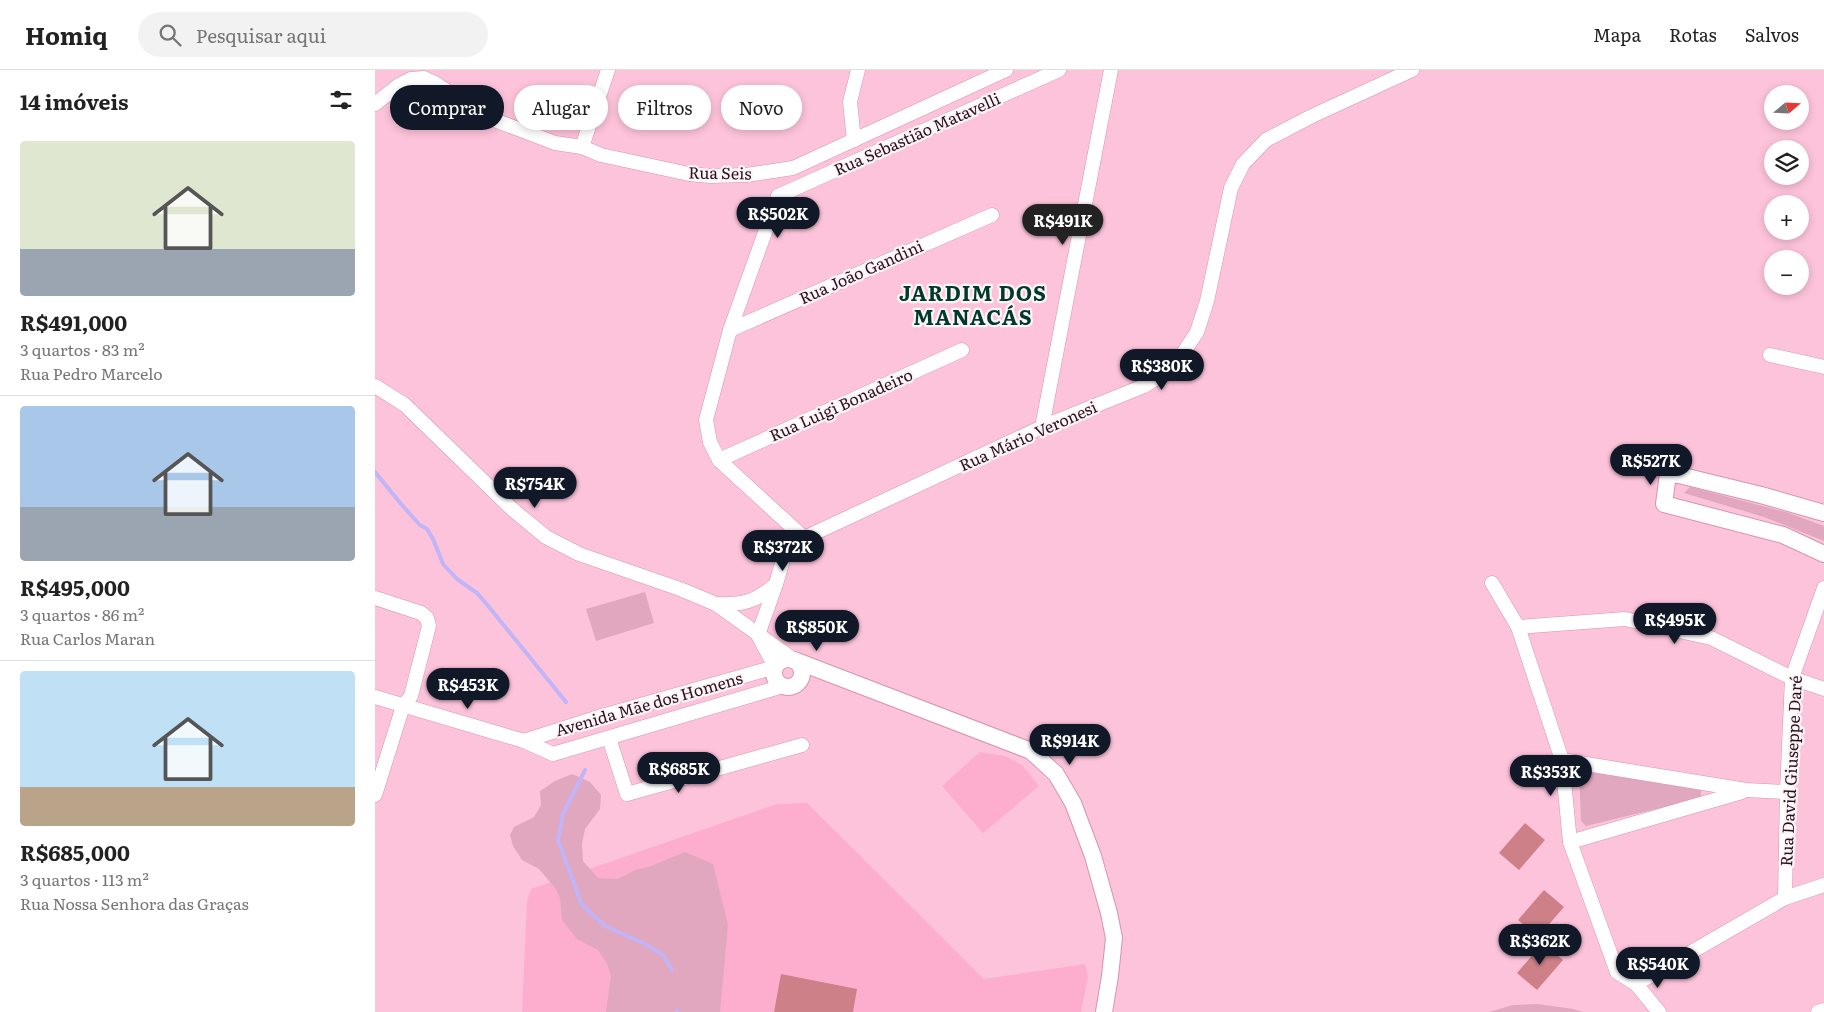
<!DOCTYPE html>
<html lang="pt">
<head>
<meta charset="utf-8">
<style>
	body { margin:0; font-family:Literata,serif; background:#f2f2f2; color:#222; height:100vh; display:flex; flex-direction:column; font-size:19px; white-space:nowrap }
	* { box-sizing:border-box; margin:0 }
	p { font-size:16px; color:#767676 }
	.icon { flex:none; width:28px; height:28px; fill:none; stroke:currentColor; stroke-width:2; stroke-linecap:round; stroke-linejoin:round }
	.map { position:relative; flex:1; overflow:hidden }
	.side { display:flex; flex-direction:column; background:#fff; width:375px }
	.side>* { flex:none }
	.top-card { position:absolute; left:15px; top:15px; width:475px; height:45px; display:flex; gap:10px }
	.needle { width:32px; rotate:71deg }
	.buttons { position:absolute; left:1389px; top:15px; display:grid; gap:10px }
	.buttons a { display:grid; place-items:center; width:45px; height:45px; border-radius:50%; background:#fff; box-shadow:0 2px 8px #0003; font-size:25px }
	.price { position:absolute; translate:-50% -42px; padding:0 11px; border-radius:18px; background:#111827; color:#fff; font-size:16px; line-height:32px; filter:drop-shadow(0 1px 2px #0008) }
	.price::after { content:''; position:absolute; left:50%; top:30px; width:15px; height:11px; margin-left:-8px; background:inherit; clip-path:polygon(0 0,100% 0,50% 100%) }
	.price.current { background:#222; color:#fff }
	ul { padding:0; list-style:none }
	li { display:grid; align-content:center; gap:10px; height:265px; padding:0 20px }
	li+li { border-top:1px solid #e0e0e0 }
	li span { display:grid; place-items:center; height:155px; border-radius:5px; color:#555 }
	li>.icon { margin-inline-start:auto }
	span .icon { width:90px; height:90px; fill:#fffc; stroke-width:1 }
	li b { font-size:21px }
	h2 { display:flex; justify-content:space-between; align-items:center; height:60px; padding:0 20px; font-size:21px }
	.chip { padding:0 18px; border-radius:22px; background:#fff; box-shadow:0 2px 8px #0003; font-size:18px; line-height:45px }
	.chip.current { background:#111827; color:#fff }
	header { display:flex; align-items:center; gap:30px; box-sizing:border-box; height:70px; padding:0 25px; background:#fff; border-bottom:1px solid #e0e0e0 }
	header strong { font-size:24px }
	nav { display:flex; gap:28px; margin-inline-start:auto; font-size:18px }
	.search { width:350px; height:45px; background:#f2f2f2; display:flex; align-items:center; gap:12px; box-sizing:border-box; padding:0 18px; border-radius:28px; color:#767676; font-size:19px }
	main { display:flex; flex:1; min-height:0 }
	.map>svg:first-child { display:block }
	.built { fill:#fdaecf }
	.green { fill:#e0a7be }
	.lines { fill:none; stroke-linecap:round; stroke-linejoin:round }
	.stream { stroke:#c1b4f7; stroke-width:4 }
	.building { fill:#cd8088 }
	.minor-casing { stroke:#d893b0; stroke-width:15 }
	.tertiary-casing { stroke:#d893b0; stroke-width:18 }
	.minor { stroke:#fff; stroke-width:14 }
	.tertiary { stroke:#fff; stroke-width:16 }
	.labels { text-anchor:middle; stroke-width:4.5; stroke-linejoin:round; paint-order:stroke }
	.street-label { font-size:16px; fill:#2a111d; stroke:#fcf4f7 }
	.district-label { font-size:21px; font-weight:bold; letter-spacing:1px; fill:#00392c; stroke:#fcf4f7 }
</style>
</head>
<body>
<header>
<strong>Homiq</strong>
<div class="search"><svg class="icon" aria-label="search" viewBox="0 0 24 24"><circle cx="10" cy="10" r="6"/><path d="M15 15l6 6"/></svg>Pesquisar aqui</div>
<nav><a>Mapa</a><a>Rotas</a><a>Salvos</a></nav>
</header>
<main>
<section class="side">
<h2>14 imóveis<svg class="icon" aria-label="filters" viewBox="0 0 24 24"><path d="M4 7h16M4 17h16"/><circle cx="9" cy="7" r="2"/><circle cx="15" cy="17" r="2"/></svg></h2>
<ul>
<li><span style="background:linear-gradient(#dfe7d0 70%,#9aa5b1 0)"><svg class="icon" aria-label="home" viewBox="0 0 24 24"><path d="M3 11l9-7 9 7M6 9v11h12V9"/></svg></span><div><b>R$491,000</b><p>3 quartos · 83 m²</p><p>Rua Pedro Marcelo</p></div></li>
<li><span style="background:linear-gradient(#a9c7e8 65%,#9aa5b1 0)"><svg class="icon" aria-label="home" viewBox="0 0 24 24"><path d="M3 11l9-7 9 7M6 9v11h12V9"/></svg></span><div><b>R$495,000</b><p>3 quartos · 86 m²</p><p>Rua Carlos Maran</p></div></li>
<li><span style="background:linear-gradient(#bfe0f5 75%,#b9a48a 0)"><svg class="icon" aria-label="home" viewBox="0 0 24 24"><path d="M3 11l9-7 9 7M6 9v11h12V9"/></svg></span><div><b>R$685,000</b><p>3 quartos · 113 m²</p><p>Rua Nossa Senhora das Graças</p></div></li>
</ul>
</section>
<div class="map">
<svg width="1449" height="942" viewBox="0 0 1449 942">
	<rect width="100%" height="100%" fill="#fdc3da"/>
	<!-- built -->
	<g class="built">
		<polygon points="605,682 630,686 647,695 664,716 608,763 567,716"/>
		<polygon points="432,733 609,909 710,894 713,907 706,942 147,942 152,831 156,819 402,734"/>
	</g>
	<!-- green -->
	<g class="green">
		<polygon points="1315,417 1414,443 1449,456 1449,471 1389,447 1309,423"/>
		<polygon points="270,522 279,553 221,571 211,539"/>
		<polygon points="1208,700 1326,720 1326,728 1211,756 1206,751 1204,701"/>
		<polygon points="197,704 215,712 226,725 225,739 210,759 207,774 208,791 223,808 242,809 260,800 276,796 310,782 338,794 353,855 345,942 231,942 236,906 232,893 223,880 202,869 187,850 185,828 181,819 164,799 147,790 138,776 135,765 139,757 159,747 166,735 165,721 180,711"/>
		<polygon points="1163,934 1198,939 1208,942 1114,942 1138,935"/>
	</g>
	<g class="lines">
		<!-- stream -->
		<g class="stream">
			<polyline points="0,402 26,434 45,455 52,459 58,469 68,494 82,509 102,523 114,537 191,632"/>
			<polyline points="210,700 188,744 183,770 207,835 230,856 270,874 288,885 297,900"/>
			<polyline points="302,942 302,941"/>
		</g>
	</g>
	<!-- building -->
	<g class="building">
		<polygon points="1150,753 1170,770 1144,800 1124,783"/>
		<polygon points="1169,820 1189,837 1163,867 1143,850"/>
		<polygon points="1168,873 1188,890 1162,920 1142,903"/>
		<polygon points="406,904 482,919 478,942 399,942"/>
	</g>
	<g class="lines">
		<!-- minor casing -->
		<g class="minor-casing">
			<g id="minor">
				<polyline points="0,34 24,15 36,9 49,8 60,13 109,46 180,73 207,77 226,85 314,104 335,106 371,105 418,98 631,0"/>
				<polyline points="479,70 475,32 483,0"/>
				<polyline points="207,77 233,0"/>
				<polyline points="355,260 617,145"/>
				<polyline points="1395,285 1449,297"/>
				<polyline points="0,316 30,335 137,439 171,467 204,484 305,519 341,534 419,590"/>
				<polyline points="667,357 736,0"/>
				<polyline points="344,390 587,280"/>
				<polyline points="429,468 344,390 335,372 331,350 355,260 403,126 684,0"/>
				<polyline points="1117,513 1143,557 1187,690 1195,772 1242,902 1261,914 1284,942"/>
				<polyline points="401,514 412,476 667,357 769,316 786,305 805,288 822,262 832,231 856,118 868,94 891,70 937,46 1037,0"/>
				<polyline points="0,528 46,543 52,548 54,556 36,626 28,636 0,725"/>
				<path d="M 341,534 C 367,535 381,532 401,514 L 383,565 L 400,597 L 227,646 L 149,671 L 178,684 L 408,616"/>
				<polyline points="1143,557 1250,549 1336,568 1417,608 1449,619"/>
				<polyline points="0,627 149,671"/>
				<polyline points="234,668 252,724 427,675"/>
				<polyline points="1187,690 1371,720 1412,722"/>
				<polyline points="1195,772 1367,722"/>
				<polyline points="1410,828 1412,722 1417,608 1449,518"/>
				<polyline points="1261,914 1410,828 1449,815"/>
				<polyline points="1443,942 1449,940"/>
			</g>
		</g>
		<!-- tertiary casing -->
		<g class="tertiary-casing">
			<g id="tertiary">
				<polyline points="1449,443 1386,425 1304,405 1293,404 1289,434 1408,465 1449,484"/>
				<circle cx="413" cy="603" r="14"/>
				<polyline points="419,590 656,681 681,704 698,733 718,786 734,843 739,868 735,906 729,942"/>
			</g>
		</g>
		<!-- minor -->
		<use href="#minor" class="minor"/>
		<!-- tertiary -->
		<use href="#tertiary" class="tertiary"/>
	</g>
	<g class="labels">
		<!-- street labels -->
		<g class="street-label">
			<text transform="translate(542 64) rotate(-24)" y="6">Rua Sebastião Matavelli</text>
			<text transform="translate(345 103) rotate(1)" y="6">Rua Seis</text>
			<text transform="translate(486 202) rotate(-24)" y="6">Rua João Gandini</text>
			<text transform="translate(466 335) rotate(-24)" y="6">Rua Luigi Bonadeiro</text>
			<text transform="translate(653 366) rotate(-24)" y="6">Rua Mário Veronesi</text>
			<text transform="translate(274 634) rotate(-16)" y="6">Avenida Mãe dos Homens</text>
			<text transform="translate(1416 701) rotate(-87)" y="6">Rua David Giuseppe Daré</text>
		</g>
		<!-- district labels -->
		<g class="district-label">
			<text x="598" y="231">JARDIM DOS<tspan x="598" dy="24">MANACÁS</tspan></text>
		</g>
	</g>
</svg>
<div class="buttons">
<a><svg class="needle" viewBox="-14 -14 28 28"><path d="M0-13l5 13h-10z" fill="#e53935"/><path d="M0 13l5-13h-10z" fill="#767676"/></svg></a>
<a><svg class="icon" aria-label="layers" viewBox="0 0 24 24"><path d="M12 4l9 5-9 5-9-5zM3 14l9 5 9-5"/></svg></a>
<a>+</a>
<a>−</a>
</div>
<b class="price" style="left:403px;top:169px">R$502K</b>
<b class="price current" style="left:688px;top:176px">R$491K</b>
<b class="price" style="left:787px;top:321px">R$380K</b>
<b class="price" style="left:1276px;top:416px">R$527K</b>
<b class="price" style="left:160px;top:439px">R$754K</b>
<b class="price" style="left:408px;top:502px">R$372K</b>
<b class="price" style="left:1300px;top:575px">R$495K</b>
<b class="price" style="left:442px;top:582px">R$850K</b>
<b class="price" style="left:93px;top:640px">R$453K</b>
<b class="price" style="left:695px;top:696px">R$914K</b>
<b class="price" style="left:304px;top:724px">R$685K</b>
<b class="price" style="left:1176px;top:727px">R$353K</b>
<b class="price" style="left:1165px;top:896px">R$362K</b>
<b class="price" style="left:1283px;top:919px">R$540K</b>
<div class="top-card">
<a class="chip current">Comprar</a>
<a class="chip">Alugar</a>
<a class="chip">Filtros</a>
<a class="chip">Novo</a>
</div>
</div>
</main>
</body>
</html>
